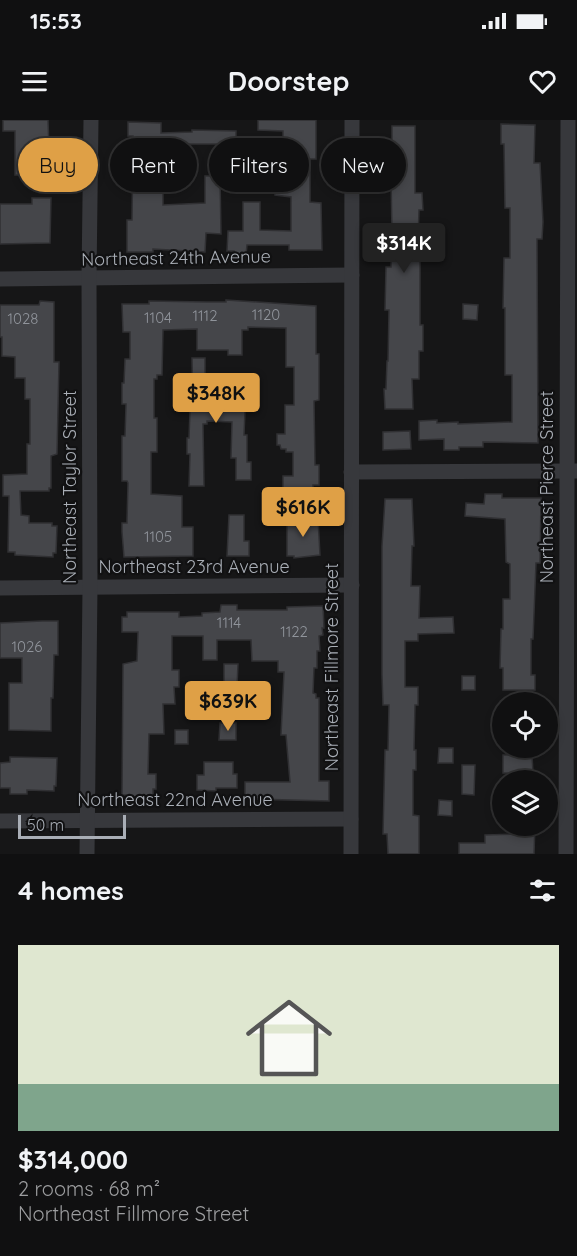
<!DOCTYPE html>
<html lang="en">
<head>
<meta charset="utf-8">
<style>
	body { margin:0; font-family:Quicksand,sans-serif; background:#19191a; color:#f1f3f6; height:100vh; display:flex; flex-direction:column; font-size:22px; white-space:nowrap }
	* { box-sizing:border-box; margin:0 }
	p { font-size:20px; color:#9c9d9f }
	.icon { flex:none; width:33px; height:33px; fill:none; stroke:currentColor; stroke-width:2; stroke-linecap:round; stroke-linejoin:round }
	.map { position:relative; height:734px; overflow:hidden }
	.details { display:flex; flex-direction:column; background:#101011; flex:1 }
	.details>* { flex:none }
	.hud { position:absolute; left:18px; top:18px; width:542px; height:54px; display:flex; gap:12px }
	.tools { position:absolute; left:492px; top:572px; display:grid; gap:12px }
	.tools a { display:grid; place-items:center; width:66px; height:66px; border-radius:50%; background:#101011; box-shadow:0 3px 9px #0003,0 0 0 2px #303031; font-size:30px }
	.scale { position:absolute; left:18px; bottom:15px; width:108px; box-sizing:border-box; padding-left:6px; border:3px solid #a9aeb6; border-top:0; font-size:16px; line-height:21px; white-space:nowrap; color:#a9aeb6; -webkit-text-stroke:4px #111112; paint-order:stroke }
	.price { position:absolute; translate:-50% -51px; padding:0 14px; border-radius:6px; background:#dfa046; color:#111; font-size:20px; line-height:39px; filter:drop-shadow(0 2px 3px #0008) }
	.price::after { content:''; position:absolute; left:50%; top:36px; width:18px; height:14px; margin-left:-9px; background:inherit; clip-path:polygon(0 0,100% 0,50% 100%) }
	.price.current { background:#222; color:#fff }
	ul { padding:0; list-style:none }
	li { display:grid; align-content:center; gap:12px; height:318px; padding:0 18px }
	li span { display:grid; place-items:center; height:186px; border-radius:0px; color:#555 }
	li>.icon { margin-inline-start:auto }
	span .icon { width:108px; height:108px; fill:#fffc; stroke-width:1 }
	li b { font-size:26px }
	h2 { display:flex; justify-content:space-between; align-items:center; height:72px; padding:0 18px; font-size:26px }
	.pill { padding:0 21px; border-radius:27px; background:#101011; box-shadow:0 3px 9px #0003,0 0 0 2px #303031; font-size:21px; line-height:54px }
	.pill.current { background:#dfa046; color:#111 }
	.status { display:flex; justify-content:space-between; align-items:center; height:42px; padding:0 30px; background:#101011; direction:ltr }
	.status svg { height:16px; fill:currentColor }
	header { display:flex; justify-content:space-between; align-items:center; height:78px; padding:0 18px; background:#101011; font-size:27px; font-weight:800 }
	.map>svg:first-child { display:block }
	.building { fill:#45464a; stroke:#303033; stroke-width:1.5 }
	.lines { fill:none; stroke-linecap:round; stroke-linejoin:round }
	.minor { stroke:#37383c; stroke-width:15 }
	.labels { text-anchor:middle; stroke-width:4.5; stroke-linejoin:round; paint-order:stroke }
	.number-label { font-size:15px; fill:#90949b }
	.street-label { font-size:18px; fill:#a9aeb6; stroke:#111112 }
</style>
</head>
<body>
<div class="status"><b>15:53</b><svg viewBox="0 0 49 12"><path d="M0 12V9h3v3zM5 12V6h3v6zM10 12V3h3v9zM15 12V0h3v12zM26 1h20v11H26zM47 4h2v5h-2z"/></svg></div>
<header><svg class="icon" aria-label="menu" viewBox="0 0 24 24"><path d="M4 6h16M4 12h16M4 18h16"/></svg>Doorstep<svg class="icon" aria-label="heart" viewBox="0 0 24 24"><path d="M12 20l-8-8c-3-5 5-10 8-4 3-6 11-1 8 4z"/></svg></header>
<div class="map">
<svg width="577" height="734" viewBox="0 0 577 734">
	<rect width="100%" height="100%" fill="#161617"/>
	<!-- building -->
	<g class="building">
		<polygon points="3,0 48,0 49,30 52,30 52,51 34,51 34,55 15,55 15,11 3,11"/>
		<polygon points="258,0 316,0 316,39 310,39 310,82 321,83 322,130 289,130 289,125 247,125 246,135 234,134 234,131 227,131 228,111 243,111 243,82 260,82 260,110 291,111 291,77 275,75 275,52 258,51 259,34 283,35 283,11 258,10"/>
		<polygon points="128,2 161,3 161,13 192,12 192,10 236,11 236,24 168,24 168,52 163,52 163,85 205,83 205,56 220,56 221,114 206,113 205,132 153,129 153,132 127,132 127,100 132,100 133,16 128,16"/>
		<polygon points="501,4 535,5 534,43 540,43 543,102 542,119 537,119 538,323 483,322 483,327 459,327 459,330 444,330 444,319 419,320 419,301 437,300 437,303 458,302 458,304 512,302 512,255 505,255 505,188 503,188 504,138 510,138 510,88 505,88 504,24 501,24"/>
		<polygon points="392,6 415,6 415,73 422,73 423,90 419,90 418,122 431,122 431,137 420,137 420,205 423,205 423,231 419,231 419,259 412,259 413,289 385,289 384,269 386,269 387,241 388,241 389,190 385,190 386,147 391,147 392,114 391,56 388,56 387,43 392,43"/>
		<polygon points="32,78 51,78 50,123 0,124 0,84 32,84"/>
		<polygon points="226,180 316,186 316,234 319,234 319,280 314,281 315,345 319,345 319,365 313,365 313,368 283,368 283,356 293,356 293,332 286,332 286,329 281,329 280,325 277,325 277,314 285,314 285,285 294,285 294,247 286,247 286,208 248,207 248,210 242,210 242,235 228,235 228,230 197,230 197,209 163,210 162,255 157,255 157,259 154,259 154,298 157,298 157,332 151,332 151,374 182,376 182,407 193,407 193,436 124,437 122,412 122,403 127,403 127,400 128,363 127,361 122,361 122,316 125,316 126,284 122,284 122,263 124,263 125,239 130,239 130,212 123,212 122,184 149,184 149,181 207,182 226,182"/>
		<polygon points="40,181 54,182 54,242 59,242 57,334 51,336 51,368 49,368 49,371 20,371 21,395 29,396 29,403 52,403 52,406 57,406 56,433 53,433 53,437 15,435 15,432 8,432 9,376 3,376 3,355 27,354 27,324 30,324 30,279 25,279 25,258 15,258 15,237 2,236 2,217 0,217 0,185 39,185"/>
		<polygon points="463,184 478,185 477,200 463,199"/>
		<polygon points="192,238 205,238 205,272 228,272 228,268 246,268 244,315 247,315 247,342 251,342 251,360 236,360 236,338 231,338 232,302 207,301 207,304 203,304 204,366 189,366 190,334 187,334 187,318 189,318 190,290 193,290"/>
		<polygon points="410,311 411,329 383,330 383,312"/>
		<polygon points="485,374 502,374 502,378 541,378 540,443 536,443 533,519 531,519 531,555 535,555 535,570 503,570 503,548 500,548 501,509 503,509 503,479 510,479 510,444 506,442 505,399 465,396 466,383 484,384"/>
		<polygon points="385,379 412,379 414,426 412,426 411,466 420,466 419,498 453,497 454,513 418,514 418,521 405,521 405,567 418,567 418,585 415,585 414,630 416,630 416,650 413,650 413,695 419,696 419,734 388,734 387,714 383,714 385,630 388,630 389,585 383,585 382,555 382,426"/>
		<polygon points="229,395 244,395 244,421 249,421 249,436 227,436"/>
		<polygon points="318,398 320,435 294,438 294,436 287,436 287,399"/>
		<polygon points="221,485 237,485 237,490 287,490 287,487 323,486 324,508 322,508 323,515 319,516 320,531 317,531 317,548 314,548 313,573 316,574 316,578 319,578 319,661 329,661 329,681 249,679 249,675 245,675 245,662 290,662 286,615 281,615 284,552 278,552 278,541 252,541 251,520 217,520 217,540 203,540 203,516 172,516 172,550 179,550 179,567 174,567 175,584 163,584 164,614 149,614 148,654 156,654 156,669 153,669 153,677 126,677 126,675 122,675 123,544 137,541 138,512 122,512 122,497 127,497 127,492 179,492 179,497 202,496 202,493 220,492"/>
		<polygon points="42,501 58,501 58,535 54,535 53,578 51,578 51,611 9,610 9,563 22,563 22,538 0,538 0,503"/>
		<polygon points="224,544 238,544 237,567 224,567"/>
		<rect x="462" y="556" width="13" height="14"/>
		<polygon points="220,603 236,603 236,620 219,620"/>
		<rect x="175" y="610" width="13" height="14"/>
		<polygon points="439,628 453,628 453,643 438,643"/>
		<polygon points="503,635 532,635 533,653 503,653"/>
		<polygon points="10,637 57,638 56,666 54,666 54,671 27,670 27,674 10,674 10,668 0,668 0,643 10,642"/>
		<polygon points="204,642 233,642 233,654 237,654 237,668 216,668 216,671 197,670 197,655 204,655"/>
		<polygon points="462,645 475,645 474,675 462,674"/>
		<polygon points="439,680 452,681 452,696 438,695"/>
		<polygon points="521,705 535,705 534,734 459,734 459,723 485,723 485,715 514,714 514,709 521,709"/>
	</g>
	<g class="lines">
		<!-- minor -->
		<g class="minor">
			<polyline points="0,159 352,155"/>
			<polyline points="351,352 577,351"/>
			<polyline points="0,468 352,465"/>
			<polyline points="0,701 351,699"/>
			<polyline points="87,734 90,467 89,158 91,0"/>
			<polyline points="351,734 352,0"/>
			<polyline points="566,734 568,0"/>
		</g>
	</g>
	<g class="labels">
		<!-- number labels -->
		<g class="number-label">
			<text x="266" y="200">1120</text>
			<text x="205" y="201">1112</text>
			<text x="158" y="203">1104</text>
			<text x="23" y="204">1028</text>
			<text x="158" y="422">1105</text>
			<text x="229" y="508">1114</text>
			<text x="294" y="517">1122</text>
			<text x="27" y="532">1026</text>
		</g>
		<!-- street labels -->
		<g class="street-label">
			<text transform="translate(176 138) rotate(-1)" y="6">Northeast 24th Avenue</text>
			<text transform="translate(70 367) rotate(-90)" y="6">Northeast Taylor Street</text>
			<text transform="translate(547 367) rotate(-90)" y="6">Northeast Pierce Street</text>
			<text x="194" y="453">Northeast 23rd Avenue</text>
			<text transform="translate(332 547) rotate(-90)" y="6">Northeast Fillmore Street</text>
			<text x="175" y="686">Northeast 22nd Avenue</text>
		</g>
	</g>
</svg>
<div class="tools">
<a><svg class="icon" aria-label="locate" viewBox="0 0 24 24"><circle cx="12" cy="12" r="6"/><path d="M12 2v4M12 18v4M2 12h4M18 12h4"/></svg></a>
<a><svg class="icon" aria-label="layers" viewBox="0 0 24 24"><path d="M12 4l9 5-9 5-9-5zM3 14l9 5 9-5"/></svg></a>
</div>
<div class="scale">50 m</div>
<b class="price current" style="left:404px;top:154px">$314K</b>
<b class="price" style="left:216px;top:304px">$348K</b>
<b class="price" style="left:303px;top:418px">$616K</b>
<b class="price" style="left:228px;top:612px">$639K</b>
<div class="hud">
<a class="pill current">Buy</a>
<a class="pill">Rent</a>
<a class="pill">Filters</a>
<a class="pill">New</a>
</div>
</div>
<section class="details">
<h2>4 homes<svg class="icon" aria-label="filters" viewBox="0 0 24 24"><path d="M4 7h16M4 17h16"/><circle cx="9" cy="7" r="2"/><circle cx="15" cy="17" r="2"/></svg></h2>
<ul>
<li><span style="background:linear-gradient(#dfe7d0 75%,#7fa58c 0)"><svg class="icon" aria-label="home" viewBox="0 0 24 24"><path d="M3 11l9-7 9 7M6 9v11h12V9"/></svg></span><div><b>$314,000</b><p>2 rooms · 68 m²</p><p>Northeast Fillmore Street</p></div></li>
</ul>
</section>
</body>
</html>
